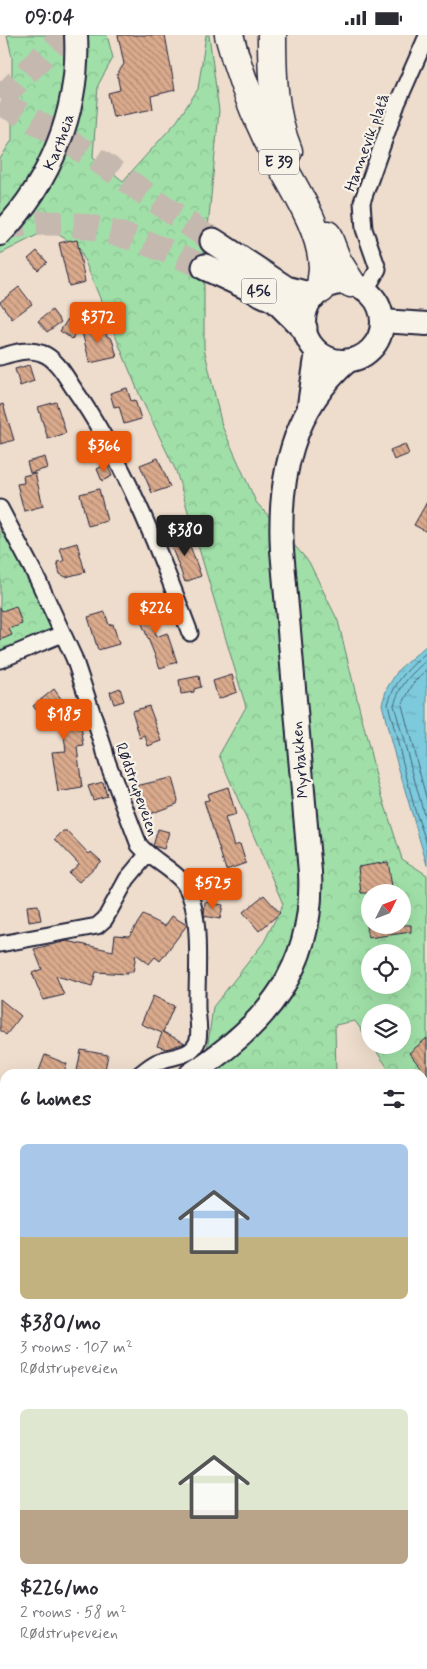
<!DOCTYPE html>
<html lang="en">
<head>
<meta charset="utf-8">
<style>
	body { margin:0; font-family:Mynerve,sans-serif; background:#f2f2f3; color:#2b2b33; height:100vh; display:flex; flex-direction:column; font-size:19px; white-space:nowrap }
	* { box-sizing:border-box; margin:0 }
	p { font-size:16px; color:#7c7c81 }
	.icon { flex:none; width:28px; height:28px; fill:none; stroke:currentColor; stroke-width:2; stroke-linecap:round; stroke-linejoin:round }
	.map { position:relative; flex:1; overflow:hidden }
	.drawer { position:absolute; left:0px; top:1034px; width:428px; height:601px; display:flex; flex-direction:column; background:#fff; border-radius:15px 15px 0 0; box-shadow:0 5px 20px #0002 }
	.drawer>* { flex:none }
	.needle { width:32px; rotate:48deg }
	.tools { position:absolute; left:361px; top:849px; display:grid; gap:10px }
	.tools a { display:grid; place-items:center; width:50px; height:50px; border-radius:50%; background:#fff; box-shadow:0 5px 20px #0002; font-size:25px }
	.price { position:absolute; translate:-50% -42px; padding:0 11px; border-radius:5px; background:#ea580c; color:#fff; font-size:16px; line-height:32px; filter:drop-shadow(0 1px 2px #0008) }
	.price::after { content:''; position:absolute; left:50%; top:30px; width:15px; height:11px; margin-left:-8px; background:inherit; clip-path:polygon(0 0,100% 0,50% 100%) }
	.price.current { background:#222; color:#fff }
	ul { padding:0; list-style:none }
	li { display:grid; align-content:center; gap:10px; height:265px; padding:0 20px }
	li span { display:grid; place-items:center; height:155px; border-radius:8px; color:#555 }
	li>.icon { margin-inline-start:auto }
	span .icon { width:90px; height:90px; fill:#fffc; stroke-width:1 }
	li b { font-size:21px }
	h2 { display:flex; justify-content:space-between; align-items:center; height:60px; padding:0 20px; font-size:21px }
	.status { display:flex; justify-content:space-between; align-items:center; height:35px; padding:0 25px; background:#fff; direction:ltr }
	.status svg { height:14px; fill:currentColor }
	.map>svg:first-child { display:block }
	.forest { fill:url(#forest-crowns); stroke:#618172; fill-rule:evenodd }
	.water { fill:url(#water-ripples); stroke:#59879c }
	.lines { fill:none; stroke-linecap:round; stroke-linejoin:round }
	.shore { stroke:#46657b; stroke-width:1 }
	.building { fill:url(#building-back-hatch); stroke:#22223b }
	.primary-tunnel { stroke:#c5b8af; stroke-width:25; stroke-dasharray:25 12; stroke-linecap:butt }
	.street-casing { stroke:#22223b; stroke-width:19 }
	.secondary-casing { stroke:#22223b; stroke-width:26 }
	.primary-casing { stroke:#22223b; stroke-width:29 }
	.highway-casing { stroke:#22223b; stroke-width:31 }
	.street { stroke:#f7f3e8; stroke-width:15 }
	.secondary { stroke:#f7f3e8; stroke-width:22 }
	.primary { stroke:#f7f3e8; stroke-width:25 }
	.highway { stroke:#f7f3e8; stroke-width:28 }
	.labels { text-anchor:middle; stroke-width:4.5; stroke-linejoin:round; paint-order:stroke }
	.shield { fill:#f7f3e8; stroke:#62616f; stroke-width:1 }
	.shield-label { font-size:15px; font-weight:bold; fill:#22223b }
	.street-label { font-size:16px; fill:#22223b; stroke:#f7f3e8 }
</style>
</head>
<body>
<div class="status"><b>09:04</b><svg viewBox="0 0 49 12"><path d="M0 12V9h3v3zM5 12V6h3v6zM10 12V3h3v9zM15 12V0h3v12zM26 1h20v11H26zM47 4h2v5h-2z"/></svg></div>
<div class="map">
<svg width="427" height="1634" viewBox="0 0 427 1634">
	<defs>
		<pattern id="forest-crowns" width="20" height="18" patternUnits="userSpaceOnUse" patternTransform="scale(1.25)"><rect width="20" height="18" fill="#a0e0a8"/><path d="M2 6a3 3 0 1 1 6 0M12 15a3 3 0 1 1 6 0" fill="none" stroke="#8ac092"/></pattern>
		<pattern id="water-ripples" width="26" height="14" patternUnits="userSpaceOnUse" patternTransform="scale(1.25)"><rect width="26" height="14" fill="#7dcadc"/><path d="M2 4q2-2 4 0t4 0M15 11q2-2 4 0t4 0" fill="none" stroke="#6cadbe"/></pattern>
		<pattern id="building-back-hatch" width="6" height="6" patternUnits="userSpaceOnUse" patternTransform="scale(1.25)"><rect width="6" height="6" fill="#daaa8c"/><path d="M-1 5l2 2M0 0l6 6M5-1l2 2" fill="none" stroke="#b08a74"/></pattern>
	</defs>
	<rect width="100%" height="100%" fill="#edc"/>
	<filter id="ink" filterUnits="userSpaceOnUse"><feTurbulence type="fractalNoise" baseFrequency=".02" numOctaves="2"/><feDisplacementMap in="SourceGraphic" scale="10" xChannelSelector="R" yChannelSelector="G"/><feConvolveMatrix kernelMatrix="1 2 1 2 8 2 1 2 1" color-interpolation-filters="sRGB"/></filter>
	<g filter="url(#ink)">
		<!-- forest -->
		<g class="forest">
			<path d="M 7,0 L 107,0 L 113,23 L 98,50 L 93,122 L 123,146 L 177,86 L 198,54 L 206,0 L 209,0 L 219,76 L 204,236 L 204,313 L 222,391 L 256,467 L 309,527 L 338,586 L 377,745 L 402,824 L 427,840 L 427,1629 L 425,1634 L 195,1634 L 195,1630 L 422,1630 L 422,1039 L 392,1039 L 372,1010 L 402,1010 L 402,978 L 370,978 L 370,1007 L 355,986 L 335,990 L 336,1039 L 214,1039 L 206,1023 L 213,972 L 264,907 L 283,869 L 219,720 L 246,672 L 176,436 L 140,361 L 79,212 L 49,194 L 0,219 L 0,124 L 12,105 L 12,22 ZM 370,858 L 402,858 L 402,890 L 370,890 ZM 370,918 L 402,918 L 402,950 L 370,950 Z"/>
			<polygon points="0,486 51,572 53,605 0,628"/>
			<polygon points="0,1055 5,1056 5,1139 0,1140"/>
			<polygon points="0,1553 5,1567 5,1630 26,1630 26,1634 0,1634"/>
		</g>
		<!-- water -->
		<polygon class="water" points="427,610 427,830 391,707 382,669 387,653 399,634"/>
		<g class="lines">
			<!-- shore -->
			<g class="shore">
				<path d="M 427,617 C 409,633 395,645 388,669 L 415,775 L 427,809"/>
				<path d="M 427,625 C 412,638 400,649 394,670 L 427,790"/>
				<polyline points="427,635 414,647 402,670 427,766"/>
			</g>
		</g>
		<!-- building -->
		<g class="building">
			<polygon points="118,0 165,0 175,55 151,61 153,74 113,82 108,58 120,55 117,39 124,29"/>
			<polygon points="71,205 72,206 77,205 85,247 69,251 59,208"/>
			<polygon points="37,216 47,227 38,235 28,224"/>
			<polygon points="19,252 32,269 12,284 0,267"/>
			<polygon points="52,275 61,287 47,297 38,286"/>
			<polygon points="68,284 80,293 72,304 60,296"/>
			<polygon points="105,289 107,301 112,304 117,322 90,328 81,294"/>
			<polygon points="29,330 34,346 20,351 15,334"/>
			<polygon points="127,353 131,366 135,365 141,384 124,389 119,371 114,372 110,358"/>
			<polygon points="56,367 66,398 48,404 38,372"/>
			<polygon points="3,369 14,405 0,409 0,370"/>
			<polygon points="405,409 409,419 394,425 390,415"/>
			<polygon points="45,422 48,433 30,438 27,427"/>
			<polygon points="158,423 170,452 152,458 140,430"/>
			<polygon points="107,429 112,441 102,446 97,434"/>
			<polygon points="35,438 43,471 24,476 17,449 24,448 23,441"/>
			<polygon points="99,454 107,486 88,491 80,459"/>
			<polygon points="427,467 427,497 414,490"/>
			<polygon points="185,497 201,541 185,547 168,503"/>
			<polygon points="77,508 85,537 66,542 60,539 57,527 64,526 60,513"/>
			<polygon points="152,564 156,602 167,598 177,627 160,633 134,569"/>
			<polygon points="16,571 22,589 9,594 12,600 0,605 0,572 2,576"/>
			<polygon points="105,577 109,590 113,589 119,609 98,615 88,582"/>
			<polygon points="232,640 237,657 218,664 213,646"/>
			<polygon points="199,641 201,652 194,654 194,657 181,659 179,645"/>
			<polygon points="120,653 124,666 114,669 110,657"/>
			<polygon points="54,654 81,691 84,711 77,712 82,753 58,757 52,717 66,716 63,693 53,681 46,687 33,671"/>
			<polygon points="149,671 162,706 148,711 145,701 140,703 132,676"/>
			<polygon points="170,743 172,743 178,765 177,769 144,781 136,751"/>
			<polygon points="103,747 107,761 93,765 88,751"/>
			<polygon points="228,752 236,780 225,783 234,811 240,809 246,828 226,835 204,766 209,765 207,759"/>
			<polygon points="158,794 169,797 164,814 153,811"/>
			<polygon points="63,796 67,796 89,819 91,817 101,826 79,847 69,838 79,829 55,804"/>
			<polygon points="388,827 393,858 361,858 358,832"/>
			<polygon points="264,860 280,878 259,896 243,877"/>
			<polygon points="205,867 223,870 220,884 204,881"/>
			<polygon points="38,870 41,885 29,887 27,871"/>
			<polygon points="143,880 165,891 172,881 187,890 160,926 155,922 149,929 136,919 133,937 127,937 127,939 96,937 92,951 56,941 64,960 43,965 32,938 42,934 34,914 67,906 113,916 115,900 129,901"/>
			<polygon points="366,890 411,890 411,897 368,903"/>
			<polygon points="153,961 174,971 163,997 185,1008 166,1014 157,1011 162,998 141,989"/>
			<polygon points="0,964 21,981 6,1000 0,995"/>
			<polygon points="427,1003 427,1040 409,1018"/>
			<polygon points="81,1015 108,1020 104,1039 77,1036"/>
			<polygon points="45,1020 67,1029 63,1039 48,1039 39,1036"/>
		</g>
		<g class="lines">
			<!-- primary-tunnel -->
			<g class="primary-tunnel">
				<polyline points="0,64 64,0"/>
				<path d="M 0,68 C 76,105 144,159 213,206"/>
				<path d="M 0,194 C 72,175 140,204 205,232"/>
			</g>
			<!-- street casing -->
			<g class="street-casing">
				<g id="street">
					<polyline points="366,255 378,234 364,194 362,167 397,69 427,1"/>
					<path d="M 0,322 C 13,318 28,313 41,318 C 55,322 65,340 72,351 C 125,426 158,513 190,598"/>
					<path d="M 0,473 L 38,545 L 74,623 L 104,713 L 107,726 L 139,810 C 152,825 170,832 183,847 C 204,875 196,941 197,975 C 198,985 200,994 198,1005 C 192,1023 172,1020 157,1027 C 151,1030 145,1035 140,1039"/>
					<polyline points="0,625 62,599"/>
					<polyline points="0,909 97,891 105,884 127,844 147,820"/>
					<polyline points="0,1500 5,1499"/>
					<polyline points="0,1545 5,1562"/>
					<polyline points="24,1630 25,1634"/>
					<polyline points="113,1634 116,1630"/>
				</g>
			</g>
			<!-- secondary casing -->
			<g class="secondary-casing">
				<g id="secondary">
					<path id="s1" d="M 0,199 C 51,147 80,74 76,0"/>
					<circle cx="343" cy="287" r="39"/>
					<polyline points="382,286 427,289"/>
					<polyline points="309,370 317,316"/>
					<path d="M 191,1039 C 267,989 315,932 310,837 L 282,515 C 278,443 292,374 349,325"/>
					<polyline points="0,1131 5,1129"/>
				</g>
			</g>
			<!-- primary casing -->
			<g class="primary-casing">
				<g id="primary">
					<polyline points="213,206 286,254 313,261"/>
					<polyline points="205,232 276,265 304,293"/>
				</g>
			</g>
			<!-- highway casing -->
			<g class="highway-casing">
				<g id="highway">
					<path d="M 229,0 C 238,35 251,70 267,103 C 285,141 322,189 323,232 C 323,239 321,247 321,254"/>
					<path d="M 272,0 C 272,39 273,80 288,116"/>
					<polyline points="327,200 337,226 351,248"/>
				</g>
			</g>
			<!-- street -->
			<use href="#street" class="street"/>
			<!-- secondary -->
			<use href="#secondary" class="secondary"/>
			<!-- primary -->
			<use href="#primary" class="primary"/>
			<!-- highway -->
			<use href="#highway" class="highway"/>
		</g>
	</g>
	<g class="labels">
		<!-- shield labels -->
		<g class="shield">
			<rect x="259" y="114.5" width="40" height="25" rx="4"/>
			<rect x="241.5" y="243.5" width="35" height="25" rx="4"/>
		</g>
		<g class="shield-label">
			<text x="279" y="132">E 39</text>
			<text x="259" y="261">456</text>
		</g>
		<!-- street labels -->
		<g class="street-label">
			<text dy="6" stroke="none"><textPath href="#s1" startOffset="110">Kartheia</textPath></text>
			<text transform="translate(366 107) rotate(-70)" y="6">Hannevik platå</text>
			<text transform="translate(299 725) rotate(-95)" y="6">Myrbakken</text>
			<text transform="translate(138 754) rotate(70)" y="6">Rødstrupeveien</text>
		</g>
	</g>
</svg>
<div class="tools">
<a><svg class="needle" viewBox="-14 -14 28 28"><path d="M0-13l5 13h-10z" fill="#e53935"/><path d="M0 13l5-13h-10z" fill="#7c7c81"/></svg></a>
<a><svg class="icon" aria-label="locate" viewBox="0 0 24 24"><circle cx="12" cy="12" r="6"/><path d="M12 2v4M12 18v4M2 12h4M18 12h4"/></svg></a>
<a><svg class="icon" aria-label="layers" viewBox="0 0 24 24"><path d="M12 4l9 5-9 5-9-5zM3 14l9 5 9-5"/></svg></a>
</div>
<b class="price" style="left:98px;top:309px">$372</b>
<b class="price" style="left:104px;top:438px">$366</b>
<b class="price current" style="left:185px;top:522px">$380</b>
<b class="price" style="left:156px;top:600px">$226</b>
<b class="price" style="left:64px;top:706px">$185</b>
<b class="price" style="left:213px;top:875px">$525</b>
<section class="drawer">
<h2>6 homes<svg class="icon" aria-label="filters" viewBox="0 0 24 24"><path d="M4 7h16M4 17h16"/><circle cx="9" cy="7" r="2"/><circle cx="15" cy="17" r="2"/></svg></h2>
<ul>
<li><span style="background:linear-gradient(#a9c7e8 60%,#c2b280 0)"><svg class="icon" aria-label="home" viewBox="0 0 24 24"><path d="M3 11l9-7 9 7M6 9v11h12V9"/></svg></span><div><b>$380/mo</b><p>3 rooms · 107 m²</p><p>Rødstrupeveien</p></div></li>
<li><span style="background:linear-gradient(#dfe7d0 65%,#b9a48a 0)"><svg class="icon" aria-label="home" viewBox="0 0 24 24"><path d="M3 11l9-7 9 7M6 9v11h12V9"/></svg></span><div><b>$226/mo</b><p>2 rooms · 58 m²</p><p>Rødstrupeveien</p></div></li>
</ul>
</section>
</div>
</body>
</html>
